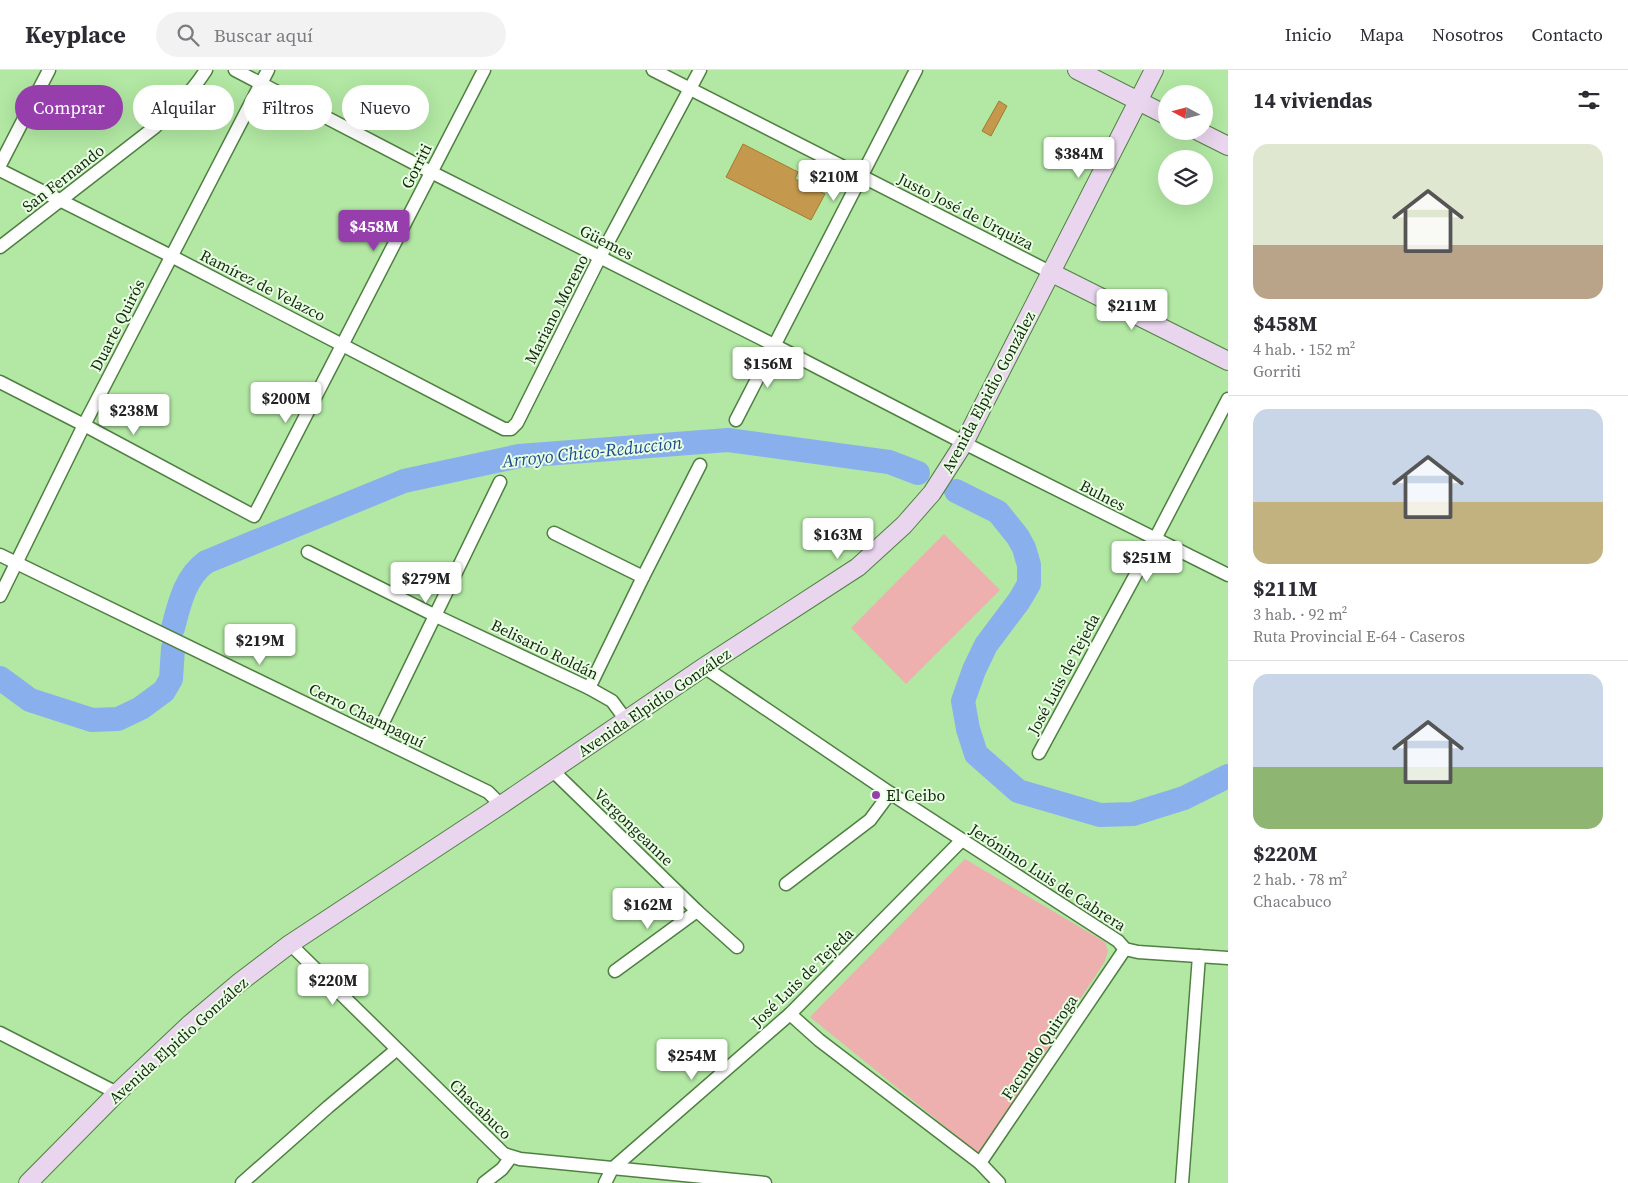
<!DOCTYPE html>
<html lang="es">
<head>
<meta charset="utf-8">
<style>
	body { margin:0; font-family:"Source Serif 4",serif; background:#f2f2f3; color:#2b2b33; height:100vh; display:flex; flex-direction:column; font-size:19px; white-space:nowrap }
	* { box-sizing:border-box; margin:0 }
	p { font-size:16px; color:#7c7c81 }
	.icon { flex:none; width:28px; height:28px; fill:none; stroke:currentColor; stroke-width:2; stroke-linecap:round; stroke-linejoin:round }
	.map { position:relative; flex:1; overflow:hidden }
	.panel { display:flex; flex-direction:column; background:#fff; width:400px }
	.panel>* { flex:none }
	.banner { position:absolute; left:15px; top:15px; width:475px; height:45px; display:flex; gap:10px }
	.needle { width:32px; rotate:277deg }
	.fabs { position:absolute; left:1158px; top:15px; display:grid; gap:10px }
	.fabs a { display:grid; place-items:center; width:55px; height:55px; border-radius:50%; background:#fff; box-shadow:0 5px 20px #0002; font-size:25px }
	.price { position:absolute; translate:-50% -42px; padding:0 11px; border-radius:5px; background:#fff; color:#222; font-size:16px; line-height:32px; filter:drop-shadow(0 1px 2px #0008) }
	.price::after { content:''; position:absolute; left:50%; top:30px; width:15px; height:11px; margin-left:-8px; background:inherit; clip-path:polygon(0 0,100% 0,50% 100%) }
	.price.selected { background:#963fac; color:#fff }
	ul { padding:0; list-style:none }
	li { display:grid; align-content:center; gap:10px; height:265px; padding:0 25px }
	li+li { border-top:1px solid #e1e1e2 }
	li span { display:grid; place-items:center; height:155px; border-radius:15px; color:#555 }
	li>.icon { margin-inline-start:auto }
	span .icon { width:90px; height:90px; fill:#fffc; stroke-width:1 }
	li b { font-size:21px }
	h2 { display:flex; justify-content:space-between; align-items:center; height:60px; padding:0 25px; font-size:21px }
	.pill { padding:0 18px; border-radius:22px; background:#fff; box-shadow:0 5px 20px #0002; font-size:18px; line-height:45px }
	.pill.selected { background:#963fac; color:#fff }
	header { display:flex; align-items:center; gap:30px; box-sizing:border-box; height:70px; padding:0 25px; background:#fff; border-bottom:1px solid #e1e1e2 }
	header strong { font-size:24px }
	nav { display:flex; gap:28px; margin-inline-start:auto; font-size:18px }
	.search { width:350px; height:45px; background:#f2f2f3; display:flex; align-items:center; gap:12px; box-sizing:border-box; padding:0 18px; border-radius:28px; color:#7c7c81; font-size:19px }
	main { display:flex; flex:1; min-height:0 }
	.map>svg:first-child { display:block }
	.green { fill:#eeafaf }
	.lines { fill:none; stroke-linecap:round; stroke-linejoin:round }
	.river { stroke:#89b0ed; stroke-width:24 }
	.building { fill:#c4984d; stroke:#a57a2c }
	.minor-casing { stroke:#4f8041; stroke-width:15 }
	.secondary-casing { stroke:#4f8041; stroke-width:20 }
	.minor { stroke:#fff; stroke-width:12 }
	.secondary { stroke:#e9d5ee; stroke-width:18 }
	.poi-dot { fill:#963fac; stroke:#e9ffe3; stroke-width:2 }
	.labels { text-anchor:middle; stroke-width:4; stroke-linejoin:round; paint-order:stroke }
	.street-label { font-size:16px; fill:#15290f; stroke:#e9ffe3 }
	.poi-label { font-size:16px; fill:#15290f; stroke:#e9ffe3; text-anchor:start }
	.water-label { font-size:18px; font-style:italic; fill:#1c4b92; stroke:#e9ffe3 }
</style>
</head>
<body>
<header>
<strong>Keyplace</strong>
<div class="search"><svg class="icon" aria-label="search" viewBox="0 0 24 24"><circle cx="10" cy="10" r="6"/><path d="M15 15l6 6"/></svg>Buscar aquí</div>
<nav><a>Inicio</a><a>Mapa</a><a>Nosotros</a><a>Contacto</a></nav>
</header>
<main>
<div class="map">
<svg width="1228" height="1113" viewBox="0 0 1228 1113">
	<rect width="100%" height="100%" fill="#b2e8a3"/>
	<!-- green -->
	<g class="green">
		<polygon points="944,464 1000,520 906,614 851,558"/>
		<polygon points="965,789 1105,872 1108,881 1105,891 979,1084 810,947"/>
	</g>
	<g class="lines">
		<!-- river -->
		<g class="river">
			<polyline points="956,421 998,442 1018,467 1024,478 1029,495 1029,514 1019,531 986,575 974,600 963,631 968,659 976,684 1018,721 1100,745 1133,744 1184,728 1228,706"/>
			<path d="M 173,558 C 179,535 185,507 206,492 L 404,411 L 519,386 L 728,370 L 889,392 L 918,403"/>
			<polyline points="0,608 30,630 92,650 118,649 141,638 164,621 171,609 173,578"/>
		</g>
	</g>
	<!-- building -->
	<g class="building">
		<polygon points="999,31 1007,36 991,66 982,61"/>
		<polygon points="743,74 798,102 795,109 825,124 811,150 726,107"/>
	</g>
	<g class="lines">
		<!-- minor casing -->
		<g class="minor-casing">
			<g id="minor">
				<polyline points="235,0 431,102 776,276 964,373 1228,505"/>
				<polyline points="653,0 1050,202"/>
				<polyline points="0,95 49,0"/>
				<polyline points="0,100 171,186 504,359 511,359 517,353 600,187 700,0"/>
				<path d="M 0,177 L 155,57 C 174,39 192,22 206,0"/>
				<polyline points="0,312 84,355 254,446 484,0"/>
				<polyline points="736,350 916,0"/>
				<polyline points="554,463 643,507"/>
				<polyline points="308,482 436,546 589,618 612,631 626,650"/>
				<polyline points="0,485 488,722 501,735"/>
				<polyline points="0,526 84,355 268,0"/>
				<polyline points="704,597 890,723 1118,871 1125,879 1138,882 1228,888"/>
				<polyline points="589,618 643,507 700,395"/>
				<polyline points="376,667 500,412"/>
				<polyline points="1039,683 1155,469 1228,329"/>
				<polyline points="552,700 697,841 737,877"/>
				<polyline points="786,814 870,750 890,723"/>
				<polyline points="290,874 504,1084 520,1089 765,1113"/>
				<polyline points="615,901 697,841"/>
				<polyline points="790,944 819,970 980,1093 999,1113"/>
				<polyline points="0,963 117,1023"/>
				<polyline points="980,1093 1125,879"/>
				<polyline points="242,1113 328,1037 396,980"/>
				<polyline points="484,1113 502,1099 511,1087"/>
				<polyline points="605,1113 612,1099 790,944 962,770"/>
				<polyline points="1182,1113 1199,886"/>
			</g>
		</g>
		<!-- secondary casing -->
		<g class="secondary-casing">
			<g id="secondary">
				<polyline points="1077,0 1166,45"/>
				<polyline points="1198,61 1228,76"/>
				<polyline points="1050,202 1228,291"/>
				<polyline points="28,1113 117,1023 189,955 240,912 290,874 501,735 704,597 858,497 904,455 932,423 964,373 1154,0"/>
			</g>
		</g>
		<!-- minor -->
		<use href="#minor" class="minor"/>
		<!-- secondary -->
		<use href="#secondary" class="secondary"/>
	</g>
	<!-- markers -->
	<circle class="poi-dot" cx="876" cy="725" r="5"/>
	<g class="labels">
		<!-- street labels -->
		<g class="street-label">
			<text transform="translate(416 96) rotate(-63)" y="6">Gorriti</text>
			<text transform="translate(63 108) rotate(-38)" y="6">San Fernando</text>
			<text transform="translate(966 141) rotate(27)" y="6">Justo José de Urquiza</text>
			<text transform="translate(607 172) rotate(27)" y="6">Güemes</text>
			<text transform="translate(263 215) rotate(27)" y="6">Ramírez de Velazco</text>
			<text transform="translate(556 239) rotate(-63)" y="6">Mariano Moreno</text>
			<text transform="translate(117 255) rotate(-63)" y="6">Duarte Quirós</text>
			<text transform="translate(988 322) rotate(-62)" y="6">Avenida Elpidio González</text>
			<text transform="translate(1103 425) rotate(27)" y="6">Bulnes</text>
			<text transform="translate(545 579) rotate(26)" y="6">Belisario Roldán</text>
			<text transform="translate(1063 604) rotate(-62)" y="6">José Luis de Tejeda</text>
			<text transform="translate(654 632) rotate(-34)" y="6">Avenida Elpidio González</text>
			<text transform="translate(367 645) rotate(26)" y="6">Cerro Champaquí</text>
			<text transform="translate(634 757) rotate(44)" y="6">Vergongeanne</text>
			<text transform="translate(1048 807) rotate(33)" y="6">Jerónimo Luis de Cabrera</text>
			<text transform="translate(802 907) rotate(-44)" y="6">José Luis de Tejeda</text>
			<text transform="translate(178 970) rotate(-42)" y="6">Avenida Elpidio González</text>
			<text transform="translate(1039 977) rotate(-56)" y="6">Facundo Quiroga</text>
			<text transform="translate(481 1039) rotate(44)" y="6">Chacabuco</text>
		</g>
		<!-- poi labels -->
		<g class="poi-label">
			<text x="886" y="731">El Ceibo</text>
		</g>
		<!-- water labels -->
		<g class="water-label">
			<text transform="translate(592 382) rotate(-6)" y="6">Arroyo Chico-Reduccion</text>
		</g>
	</g>
</svg>
<div class="fabs">
<a><svg class="needle" viewBox="-14 -14 28 28"><path d="M0-13l5 13h-10z" fill="#e53935"/><path d="M0 13l5-13h-10z" fill="#7c7c81"/></svg></a>
<a><svg class="icon" aria-label="layers" viewBox="0 0 24 24"><path d="M12 4l9 5-9 5-9-5zM3 14l9 5 9-5"/></svg></a>
</div>
<b class="price" style="left:1079px;top:109px">$384M</b>
<b class="price" style="left:834px;top:132px">$210M</b>
<b class="price selected" style="left:374px;top:182px">$458M</b>
<b class="price" style="left:1132px;top:261px">$211M</b>
<b class="price" style="left:768px;top:319px">$156M</b>
<b class="price" style="left:286px;top:354px">$200M</b>
<b class="price" style="left:134px;top:366px">$238M</b>
<b class="price" style="left:838px;top:490px">$163M</b>
<b class="price" style="left:1147px;top:513px">$251M</b>
<b class="price" style="left:426px;top:534px">$279M</b>
<b class="price" style="left:260px;top:596px">$219M</b>
<b class="price" style="left:648px;top:860px">$162M</b>
<b class="price" style="left:333px;top:936px">$220M</b>
<b class="price" style="left:692px;top:1011px">$254M</b>
<div class="banner">
<a class="pill selected">Comprar</a>
<a class="pill">Alquilar</a>
<a class="pill">Filtros</a>
<a class="pill">Nuevo</a>
</div>
</div>
<section class="panel">
<h2>14 viviendas<svg class="icon" aria-label="filters" viewBox="0 0 24 24"><path d="M4 7h16M4 17h16"/><circle cx="9" cy="7" r="2"/><circle cx="15" cy="17" r="2"/></svg></h2>
<ul>
<li><span style="background:linear-gradient(#dfe7d0 65%,#b9a48a 0)"><svg class="icon" aria-label="home" viewBox="0 0 24 24"><path d="M3 11l9-7 9 7M6 9v11h12V9"/></svg></span><div><b>$458M</b><p>4 hab. · 152 m²</p><p>Gorriti</p></div></li>
<li><span style="background:linear-gradient(#c9d6e8 60%,#c2b280 0)"><svg class="icon" aria-label="home" viewBox="0 0 24 24"><path d="M3 11l9-7 9 7M6 9v11h12V9"/></svg></span><div><b>$211M</b><p>3 hab. · 92 m²</p><p>Ruta Provincial E-64 - Caseros</p></div></li>
<li><span style="background:linear-gradient(#c9d6e8 60%,#8fb573 0)"><svg class="icon" aria-label="home" viewBox="0 0 24 24"><path d="M3 11l9-7 9 7M6 9v11h12V9"/></svg></span><div><b>$220M</b><p>2 hab. · 78 m²</p><p>Chacabuco</p></div></li>
</ul>
</section>
</main>
</body>
</html>
